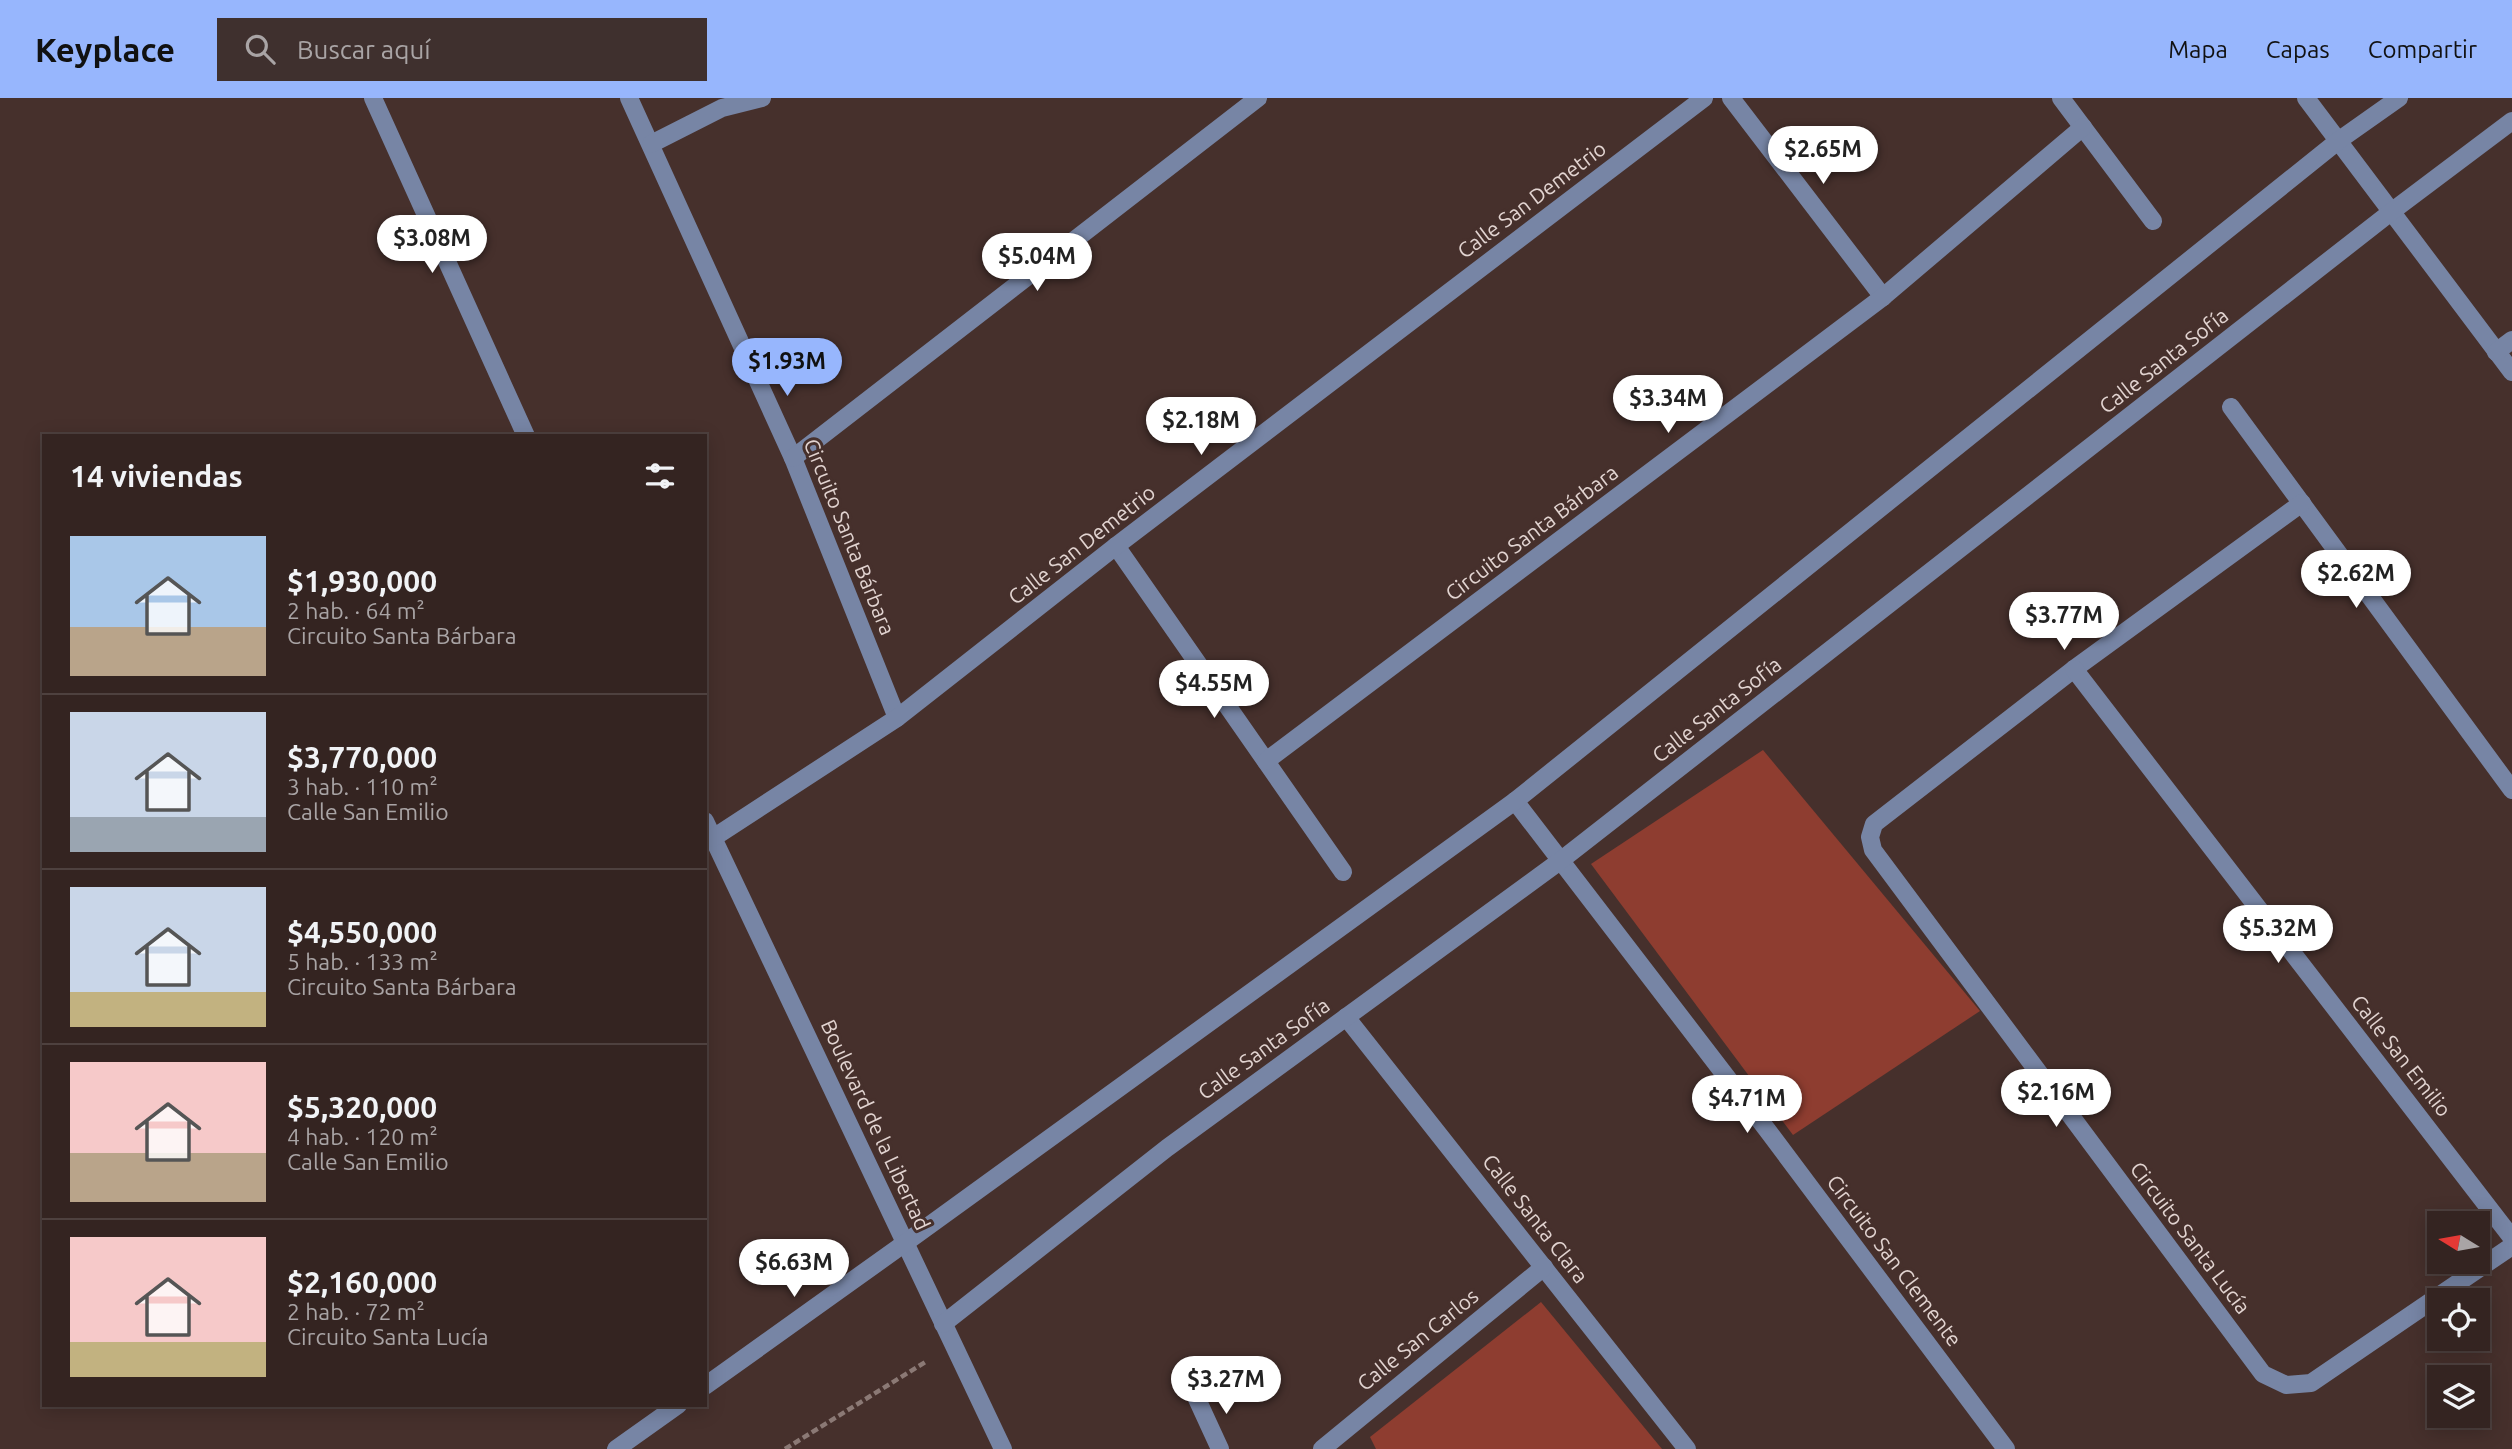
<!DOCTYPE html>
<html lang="es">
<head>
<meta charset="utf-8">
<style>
	body { margin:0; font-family:Ubuntu,sans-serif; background:#3f302e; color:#f1f3f6; height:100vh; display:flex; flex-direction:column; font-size:26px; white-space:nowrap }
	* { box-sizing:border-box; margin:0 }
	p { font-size:23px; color:#a9a4a5 }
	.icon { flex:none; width:38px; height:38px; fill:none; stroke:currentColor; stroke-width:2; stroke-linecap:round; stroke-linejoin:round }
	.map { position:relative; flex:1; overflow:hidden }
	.panel { position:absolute; left:42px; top:336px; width:665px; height:973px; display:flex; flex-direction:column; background:#342421; border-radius:0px; box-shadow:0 4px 18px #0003,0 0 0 2px #4e413f }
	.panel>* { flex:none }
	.needle { width:46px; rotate:281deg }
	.controls { position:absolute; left:2427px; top:1113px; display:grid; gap:14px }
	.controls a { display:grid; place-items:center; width:63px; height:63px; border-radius:0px; background:#342421; box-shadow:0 4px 18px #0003,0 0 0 2px #4e413f; font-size:35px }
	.price { position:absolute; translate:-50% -60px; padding:0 16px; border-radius:24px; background:#fff; color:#222; font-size:23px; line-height:46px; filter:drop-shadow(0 2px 4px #0008) }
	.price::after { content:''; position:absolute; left:50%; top:42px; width:21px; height:16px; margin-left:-10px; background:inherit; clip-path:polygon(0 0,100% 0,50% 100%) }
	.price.current { background:#97b6fd; color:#111 }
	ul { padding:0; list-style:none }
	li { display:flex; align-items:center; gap:21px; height:175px; padding:0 28px }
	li+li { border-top:2px solid #4e413f }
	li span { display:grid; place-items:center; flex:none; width:196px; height:140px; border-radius:0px; color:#555 }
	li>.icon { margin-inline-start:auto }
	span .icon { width:84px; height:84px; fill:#fffc; stroke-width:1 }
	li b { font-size:30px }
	h2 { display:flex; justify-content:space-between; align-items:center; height:84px; padding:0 28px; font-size:30px }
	header { display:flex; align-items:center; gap:42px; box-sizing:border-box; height:98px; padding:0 35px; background:#97b6fd; color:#111 }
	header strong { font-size:33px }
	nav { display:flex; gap:38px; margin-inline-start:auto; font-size:24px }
	.search { width:490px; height:63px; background:#3f302e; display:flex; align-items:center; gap:18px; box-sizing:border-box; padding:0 24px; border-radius:0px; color:#a9a4a5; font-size:26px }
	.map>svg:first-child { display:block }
	.park { fill:#8e3d30 }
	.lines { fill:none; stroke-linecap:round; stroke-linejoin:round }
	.path { stroke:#8b7975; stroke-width:4.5; stroke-dasharray:7 3.5; stroke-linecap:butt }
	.minor { stroke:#7785a5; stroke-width:18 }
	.labels { text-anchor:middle; stroke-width:6; stroke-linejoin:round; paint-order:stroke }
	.street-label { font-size:21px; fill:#e2d4d1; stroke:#46302c }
</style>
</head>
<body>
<header>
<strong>Keyplace</strong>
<div class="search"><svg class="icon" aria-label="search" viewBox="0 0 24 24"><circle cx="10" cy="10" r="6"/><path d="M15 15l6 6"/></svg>Buscar aquí</div>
<nav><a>Mapa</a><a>Capas</a><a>Compartir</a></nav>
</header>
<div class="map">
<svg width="2512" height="1351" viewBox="0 0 2512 1351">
	<rect width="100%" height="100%" fill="#46302c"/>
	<!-- park -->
	<g class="park">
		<polygon points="1763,652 1980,913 1793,1037 1591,766"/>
		<polygon points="1541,1204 1662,1351 1376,1351 1370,1339"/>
	</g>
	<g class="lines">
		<!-- path -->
		<polyline class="path" points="785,1351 927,1263"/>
		<!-- minor -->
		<g class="minor">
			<polyline points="373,0 526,338"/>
			<polyline points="629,0 793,360 897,620"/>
			<polyline points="1731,0 1883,199"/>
			<polyline points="2061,0 2153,123"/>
			<polyline points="2306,0 2512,274"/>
			<polyline points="651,46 722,10 762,0"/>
			<polyline points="2496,254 2512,242"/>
			<polyline points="2231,309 2512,692"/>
			<polyline points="793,360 1258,0"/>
			<polyline points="2302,405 2074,571 1874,726 1870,739 1873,752 2263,1276 2286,1287 2311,1285 2512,1148"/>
			<polyline points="1116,448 1343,774"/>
			<polyline points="2074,571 2512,1140"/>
			<polyline points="1266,663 1883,199 2083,29"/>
			<polyline points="1515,703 1768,1033 2006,1351"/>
			<polyline points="705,723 1003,1351"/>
			<polyline points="713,740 897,620 1116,448 1704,0"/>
			<polyline points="1346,919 1687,1351"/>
			<polyline points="943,1226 1167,1050 1560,763 2391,114 2512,23"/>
			<polyline points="705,1288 905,1145 1515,703 2338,43 2399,0"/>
			<polyline points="1197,1301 1220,1351"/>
			<polyline points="616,1351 678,1307"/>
			<polyline points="1322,1351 1544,1169"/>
		</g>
	</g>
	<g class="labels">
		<!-- street labels -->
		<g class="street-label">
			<text transform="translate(1532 102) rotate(-37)" y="7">Calle San Demetrio</text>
			<text transform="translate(2164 263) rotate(-38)" y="7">Calle Santa Sofía</text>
			<text transform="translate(1532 435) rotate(-37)" y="7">Circuito Santa Bárbara</text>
			<text transform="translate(849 439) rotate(68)" y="7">Circuito Santa Bárbara</text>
			<text transform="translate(1082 447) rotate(-38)" y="7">Calle San Demetrio</text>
			<text transform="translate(1717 612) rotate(-38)" y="7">Calle Santa Sofía</text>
			<text transform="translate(1264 951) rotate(-36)" y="7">Calle Santa Sofía</text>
			<text transform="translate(2401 958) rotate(52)" y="7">Calle San Emilio</text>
			<text transform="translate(875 1027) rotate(65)" y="7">Boulevard de la Libertad</text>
			<text transform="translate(1535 1121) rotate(52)" y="7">Calle Santa Clara</text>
			<text transform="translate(2190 1140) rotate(53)" y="7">Circuito Santa Lucía</text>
			<text transform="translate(1894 1163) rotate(53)" y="7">Circuito San Clemente</text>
			<text transform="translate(1418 1242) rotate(-39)" y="7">Calle San Carlos</text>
		</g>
	</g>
</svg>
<div class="controls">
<a><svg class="needle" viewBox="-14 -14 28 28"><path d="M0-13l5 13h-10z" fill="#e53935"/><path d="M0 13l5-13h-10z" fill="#a9a4a5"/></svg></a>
<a><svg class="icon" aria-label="locate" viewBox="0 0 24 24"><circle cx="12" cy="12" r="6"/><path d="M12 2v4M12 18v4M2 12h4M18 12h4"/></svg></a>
<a><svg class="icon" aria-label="layers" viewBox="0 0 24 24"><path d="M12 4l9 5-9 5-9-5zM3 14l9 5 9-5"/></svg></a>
</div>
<b class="price" style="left:1823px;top:88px">$2.65M</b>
<b class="price" style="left:432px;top:177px">$3.08M</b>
<b class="price" style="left:1037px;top:195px">$5.04M</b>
<b class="price current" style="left:787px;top:300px">$1.93M</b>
<b class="price" style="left:1668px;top:337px">$3.34M</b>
<b class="price" style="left:1201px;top:359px">$2.18M</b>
<b class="price" style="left:2356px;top:512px">$2.62M</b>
<b class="price" style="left:2064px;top:554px">$3.77M</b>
<b class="price" style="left:1214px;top:622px">$4.55M</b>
<b class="price" style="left:2278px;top:867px">$5.32M</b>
<b class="price" style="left:2056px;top:1031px">$2.16M</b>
<b class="price" style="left:1747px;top:1037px">$4.71M</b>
<b class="price" style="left:794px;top:1201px">$6.63M</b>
<b class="price" style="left:1226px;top:1318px">$3.27M</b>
<section class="panel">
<h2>14 viviendas<svg class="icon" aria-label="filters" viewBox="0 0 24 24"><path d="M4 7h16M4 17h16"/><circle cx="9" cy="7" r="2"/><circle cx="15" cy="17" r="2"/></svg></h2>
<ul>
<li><span style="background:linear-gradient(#a9c7e8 65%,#b9a48a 0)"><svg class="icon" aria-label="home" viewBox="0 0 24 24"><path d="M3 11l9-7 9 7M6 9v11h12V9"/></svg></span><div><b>$1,930,000</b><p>2 hab. · 64 m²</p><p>Circuito Santa Bárbara</p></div></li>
<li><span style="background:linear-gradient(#c9d6e8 75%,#9aa5b1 0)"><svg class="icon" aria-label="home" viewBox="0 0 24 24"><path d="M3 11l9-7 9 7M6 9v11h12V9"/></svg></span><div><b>$3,770,000</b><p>3 hab. · 110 m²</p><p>Calle San Emilio</p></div></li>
<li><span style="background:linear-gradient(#c9d6e8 75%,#c2b280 0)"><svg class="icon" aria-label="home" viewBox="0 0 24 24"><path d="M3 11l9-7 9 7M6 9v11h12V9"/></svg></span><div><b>$4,550,000</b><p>5 hab. · 133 m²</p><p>Circuito Santa Bárbara</p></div></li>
<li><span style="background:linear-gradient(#f6c9c9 65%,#b9a48a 0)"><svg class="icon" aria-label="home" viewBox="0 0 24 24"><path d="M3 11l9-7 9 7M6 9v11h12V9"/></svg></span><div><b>$5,320,000</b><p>4 hab. · 120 m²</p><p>Calle San Emilio</p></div></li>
<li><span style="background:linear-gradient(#f6c9c9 75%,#c2b280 0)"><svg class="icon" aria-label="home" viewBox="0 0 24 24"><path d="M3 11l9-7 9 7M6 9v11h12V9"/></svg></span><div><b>$2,160,000</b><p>2 hab. · 72 m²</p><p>Circuito Santa Lucía</p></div></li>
</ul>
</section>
</div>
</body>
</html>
